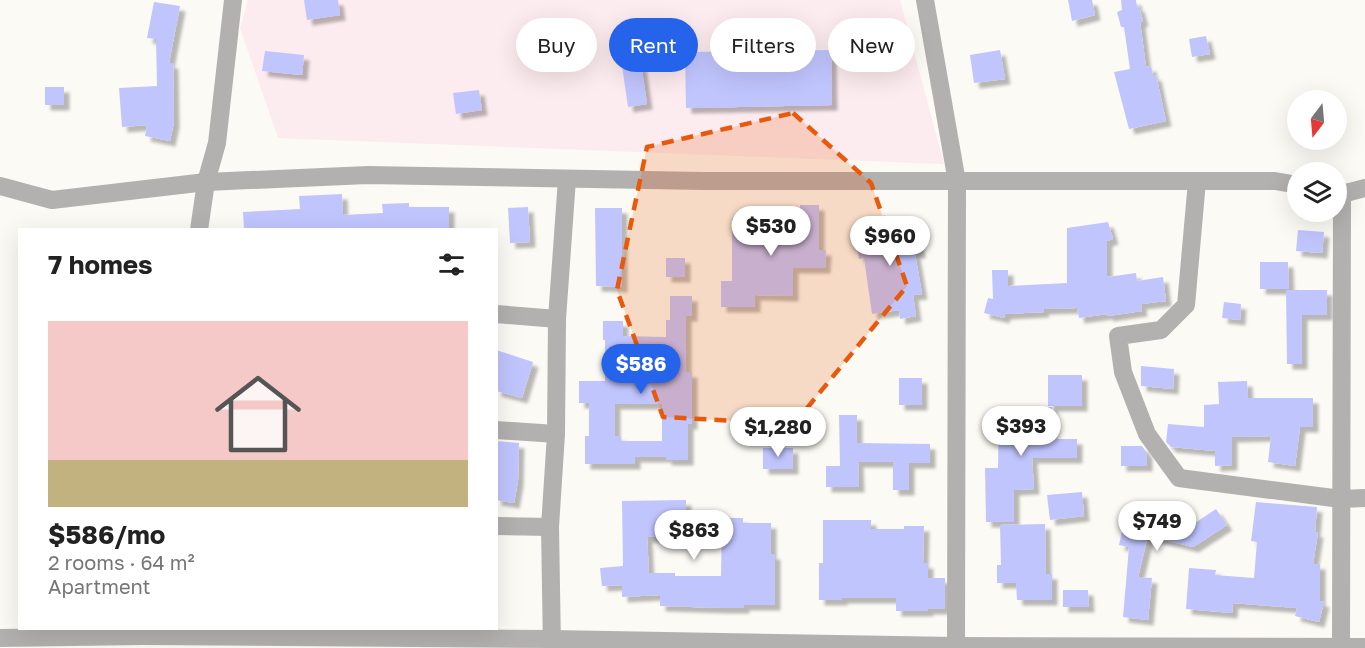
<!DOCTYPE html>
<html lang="en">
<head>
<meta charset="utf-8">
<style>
	body { margin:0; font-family:"Golos Text",sans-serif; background:#f2f2f2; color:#222; height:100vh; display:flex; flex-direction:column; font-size:22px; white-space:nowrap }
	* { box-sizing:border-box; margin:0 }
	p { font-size:20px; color:#767676 }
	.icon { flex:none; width:33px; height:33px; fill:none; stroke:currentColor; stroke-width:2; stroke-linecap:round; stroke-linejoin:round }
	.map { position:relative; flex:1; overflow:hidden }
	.side { position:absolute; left:18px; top:228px; width:480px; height:402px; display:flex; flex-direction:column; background:#fff; border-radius:0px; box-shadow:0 6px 24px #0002 }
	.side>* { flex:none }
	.hud { position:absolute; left:516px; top:18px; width:570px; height:54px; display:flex; gap:12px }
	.needle { width:39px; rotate:196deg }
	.buttons { position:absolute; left:1287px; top:90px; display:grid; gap:12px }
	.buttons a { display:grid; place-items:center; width:60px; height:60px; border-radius:50%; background:#fff; box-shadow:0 6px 24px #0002; font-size:30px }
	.price { position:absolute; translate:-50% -51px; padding:0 14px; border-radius:21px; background:#fff; color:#222; font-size:20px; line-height:39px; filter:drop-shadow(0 2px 3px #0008) }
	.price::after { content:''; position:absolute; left:50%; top:36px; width:18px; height:14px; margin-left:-9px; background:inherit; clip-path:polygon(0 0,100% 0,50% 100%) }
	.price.selected { background:#2563eb; color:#fff }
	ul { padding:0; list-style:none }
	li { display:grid; align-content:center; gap:12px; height:318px; padding:0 30px }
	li+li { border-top:2px solid #e0e0e0 }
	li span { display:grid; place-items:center; height:186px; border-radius:0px; color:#555 }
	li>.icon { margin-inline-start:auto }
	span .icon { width:108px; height:108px; fill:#fffc; stroke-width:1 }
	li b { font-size:26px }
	h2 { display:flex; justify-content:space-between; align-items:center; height:72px; padding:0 30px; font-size:26px }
	.tag { padding:0 21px; border-radius:27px; background:#fff; box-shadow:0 6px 24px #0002; font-size:21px; line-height:54px }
	.tag.selected { background:#2563eb; color:#fff }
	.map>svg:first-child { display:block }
	.education { fill:#fcebef }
	.building { fill:#c1c5fe; fill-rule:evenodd; filter:url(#shadow) }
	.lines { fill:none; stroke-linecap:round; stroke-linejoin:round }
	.minor { stroke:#b3b0b0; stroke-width:18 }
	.marked { fill:#e8590c; fill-opacity:0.2; stroke:#e8590c; stroke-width:4.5; stroke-dasharray:12 8; stroke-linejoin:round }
</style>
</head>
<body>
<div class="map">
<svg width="1365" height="648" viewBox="0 0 1365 648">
	<defs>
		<filter id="shadow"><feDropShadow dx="5.5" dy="5.5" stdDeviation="1.5" flood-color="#0004"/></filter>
	</defs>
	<rect width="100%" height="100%" fill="#fcfaf4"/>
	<!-- education -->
	<polygon class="education" points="248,0 900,0 944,164 278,138 240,28"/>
	<!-- building -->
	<g class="building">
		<polygon points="304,0 338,0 340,15 307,20"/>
		<polygon points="1068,0 1092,0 1095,15 1072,21"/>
		<polygon points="1121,0 1136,0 1137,7 1139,6 1143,21 1140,22 1146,67 1151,66 1153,76 1156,75 1166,121 1129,129 1114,72 1130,69 1124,27 1121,27 1117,12 1122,10"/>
		<polygon points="154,2 180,6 169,63 173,63 174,122 170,141 145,136 147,125 122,127 119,88 157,86 156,39 147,38"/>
		<polygon points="1206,36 1210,54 1192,57 1189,39"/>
		<polygon points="639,50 647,104 628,107 620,52"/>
		<polygon points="831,50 832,105 686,108 685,52"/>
		<polygon points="1000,50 1005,79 974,83 970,55"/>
		<polygon points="265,51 304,55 302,75 262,71"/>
		<rect x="45" y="87" width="19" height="18"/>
		<polygon points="479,90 482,110 456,114 453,93"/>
		<polygon points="342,194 343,215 383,213 382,204 409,203 409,207 449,207 449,230 244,230 243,212 300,209 299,196"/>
		<polygon points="800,205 819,205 819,250 826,250 825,268 793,268 793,296 755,295 755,307 721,307 721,281 732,281 732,218 763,218 763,224 800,224"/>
		<polygon points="528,207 530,242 510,243 508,208"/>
		<polygon points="595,208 622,208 622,287 596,286"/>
		<polygon points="882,222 883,231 916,227 920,253 915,253 922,294 913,295 916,316 900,319 899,310 872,314 864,258 859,259 854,226"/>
		<polygon points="1108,222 1113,239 1107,241 1107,277 1136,273 1137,281 1163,277 1166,301 1141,304 1142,311 1108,316 1107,314 1079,318 1077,308 1043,309 1044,312 1005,314 1004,318 984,313 988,298 993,299 992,270 1008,270 1008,286 1067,283 1067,228"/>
		<polygon points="1298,230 1324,232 1322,253 1296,251"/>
		<rect x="666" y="258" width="19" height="19"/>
		<polygon points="1260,262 1288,262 1289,289 1260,289"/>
		<polygon points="1286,290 1327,290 1327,315 1302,315 1302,364 1287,364"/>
		<path d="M 670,296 L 692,296 L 692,316 L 686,316 L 686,372 L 692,372 L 692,424 L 688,424 L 688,460 L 666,460 L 666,457 L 635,457 L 635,464 L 585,464 L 585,436 L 589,436 L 589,403 L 579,403 L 579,381 L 605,381 L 605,340 L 603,340 L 603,321 L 623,321 L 623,336 L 666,337 L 666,320 L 670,320 ZM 615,404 L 662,404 L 662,441 L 621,441 L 621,436 L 615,436 Z"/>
		<polygon points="1224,302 1241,304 1240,320 1222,318"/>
		<polygon points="496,350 533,362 522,398 496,391"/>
		<polygon points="1141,366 1174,369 1173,389 1141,386"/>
		<rect x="1048" y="375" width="34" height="31"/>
		<rect x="899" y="378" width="23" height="27"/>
		<polygon points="1247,381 1248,398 1313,398 1313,427 1300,427 1295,466 1268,462 1271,436 1232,437 1232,465 1215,466 1215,451 1171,447 1166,442 1168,424 1204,427 1204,405 1219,404 1218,382"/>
		<polygon points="999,407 1052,407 1051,439 1077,439 1077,458 1032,458 1034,489 1014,490 1014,522 986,522 985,468 998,468"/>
		<polygon points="839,415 857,415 857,443 930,444 930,463 909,463 909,490 893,490 893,462 858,462 859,487 826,487 826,466 840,466"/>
		<polygon points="496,441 519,443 518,481 514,503 496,500"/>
		<polygon points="1121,446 1142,446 1147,453 1147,466 1121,466"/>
		<rect x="763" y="448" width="30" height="21"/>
		<polygon points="1082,492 1084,516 1050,520 1047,495"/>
		<polygon points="686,500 686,537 647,537 649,573 675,573 675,576 721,576 722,518 743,518 743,523 771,523 771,554 775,554 775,605 744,605 744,608 723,608 660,606 660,595 622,597 622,585 602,586 600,568 623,566 622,501"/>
		<polygon points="1256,502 1317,507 1315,532 1318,532 1313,564 1320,564 1320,601 1324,602 1319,622 1295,616 1297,608 1233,603 1232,613 1186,609 1189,568 1216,570 1215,575 1254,578 1257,542 1251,541"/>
		<polygon points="1216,509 1227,525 1193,547 1148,536 1138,577 1152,578 1148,620 1123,617 1129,547 1119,545 1126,514 1161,523 1163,515 1195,523"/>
		<polygon points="823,520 871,520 871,529 904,529 904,526 924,526 923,563 928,563 928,578 945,578 945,609 928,609 928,611 896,611 896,598 842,598 842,600 819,600 819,563 823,563"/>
		<polygon points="1045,524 1046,574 1052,574 1052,600 1017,600 1016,583 997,583 997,565 1001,565 1000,525"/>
		<polygon points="1063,590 1088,590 1089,607 1063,607"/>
	</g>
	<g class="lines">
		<!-- minor -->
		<g class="minor">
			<polyline points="925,0 957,182 956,648"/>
			<polyline points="1197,181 1186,305 1161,330 1118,336 1123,372 1147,434 1179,478 1341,499 1365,498"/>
			<polyline points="0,186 52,200 206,182 368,175 703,181 1275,181 1298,185"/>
			<polyline points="1336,193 1342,194 1365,188"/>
			<polyline points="199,230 206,182 217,143 233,0"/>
			<polyline points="496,314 557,319"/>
			<polyline points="496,430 556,434"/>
			<polyline points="496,526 550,527"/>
			<polyline points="0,638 143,636 552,639 956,646 1365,647"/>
			<polyline points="552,648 550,527 556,434 557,319 567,179"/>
			<polyline points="1341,648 1342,194"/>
		</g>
	</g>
	<!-- marked area -->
	<path class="marked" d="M 793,113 L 871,183 L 907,286 L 794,424 L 663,417 L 617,290 L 647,147 Z"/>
</svg>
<div class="buttons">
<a><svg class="needle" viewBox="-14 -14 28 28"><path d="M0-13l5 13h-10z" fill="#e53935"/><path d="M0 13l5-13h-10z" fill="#767676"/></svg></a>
<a><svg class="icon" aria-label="layers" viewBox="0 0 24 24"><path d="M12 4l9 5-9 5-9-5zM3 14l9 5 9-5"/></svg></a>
</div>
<b class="price" style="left:771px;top:257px">$530</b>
<b class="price" style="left:890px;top:267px">$960</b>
<b class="price selected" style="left:641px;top:395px">$586</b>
<b class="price" style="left:1021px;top:457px">$393</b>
<b class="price" style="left:778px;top:458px">$1,280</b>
<b class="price" style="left:1157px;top:552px">$749</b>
<b class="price" style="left:694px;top:561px">$863</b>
<div class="hud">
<a class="tag">Buy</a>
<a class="tag selected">Rent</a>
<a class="tag">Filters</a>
<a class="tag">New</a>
</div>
<section class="side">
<h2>7 homes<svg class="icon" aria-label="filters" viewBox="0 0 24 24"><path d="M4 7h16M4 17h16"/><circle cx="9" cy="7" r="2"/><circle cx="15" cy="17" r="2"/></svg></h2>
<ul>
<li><span style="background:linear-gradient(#f6c9c9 75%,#c2b280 0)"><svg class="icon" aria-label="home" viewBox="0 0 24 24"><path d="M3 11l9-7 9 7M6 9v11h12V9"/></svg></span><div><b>$586/mo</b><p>2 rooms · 64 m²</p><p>Apartment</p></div></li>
</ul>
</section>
</div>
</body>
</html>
